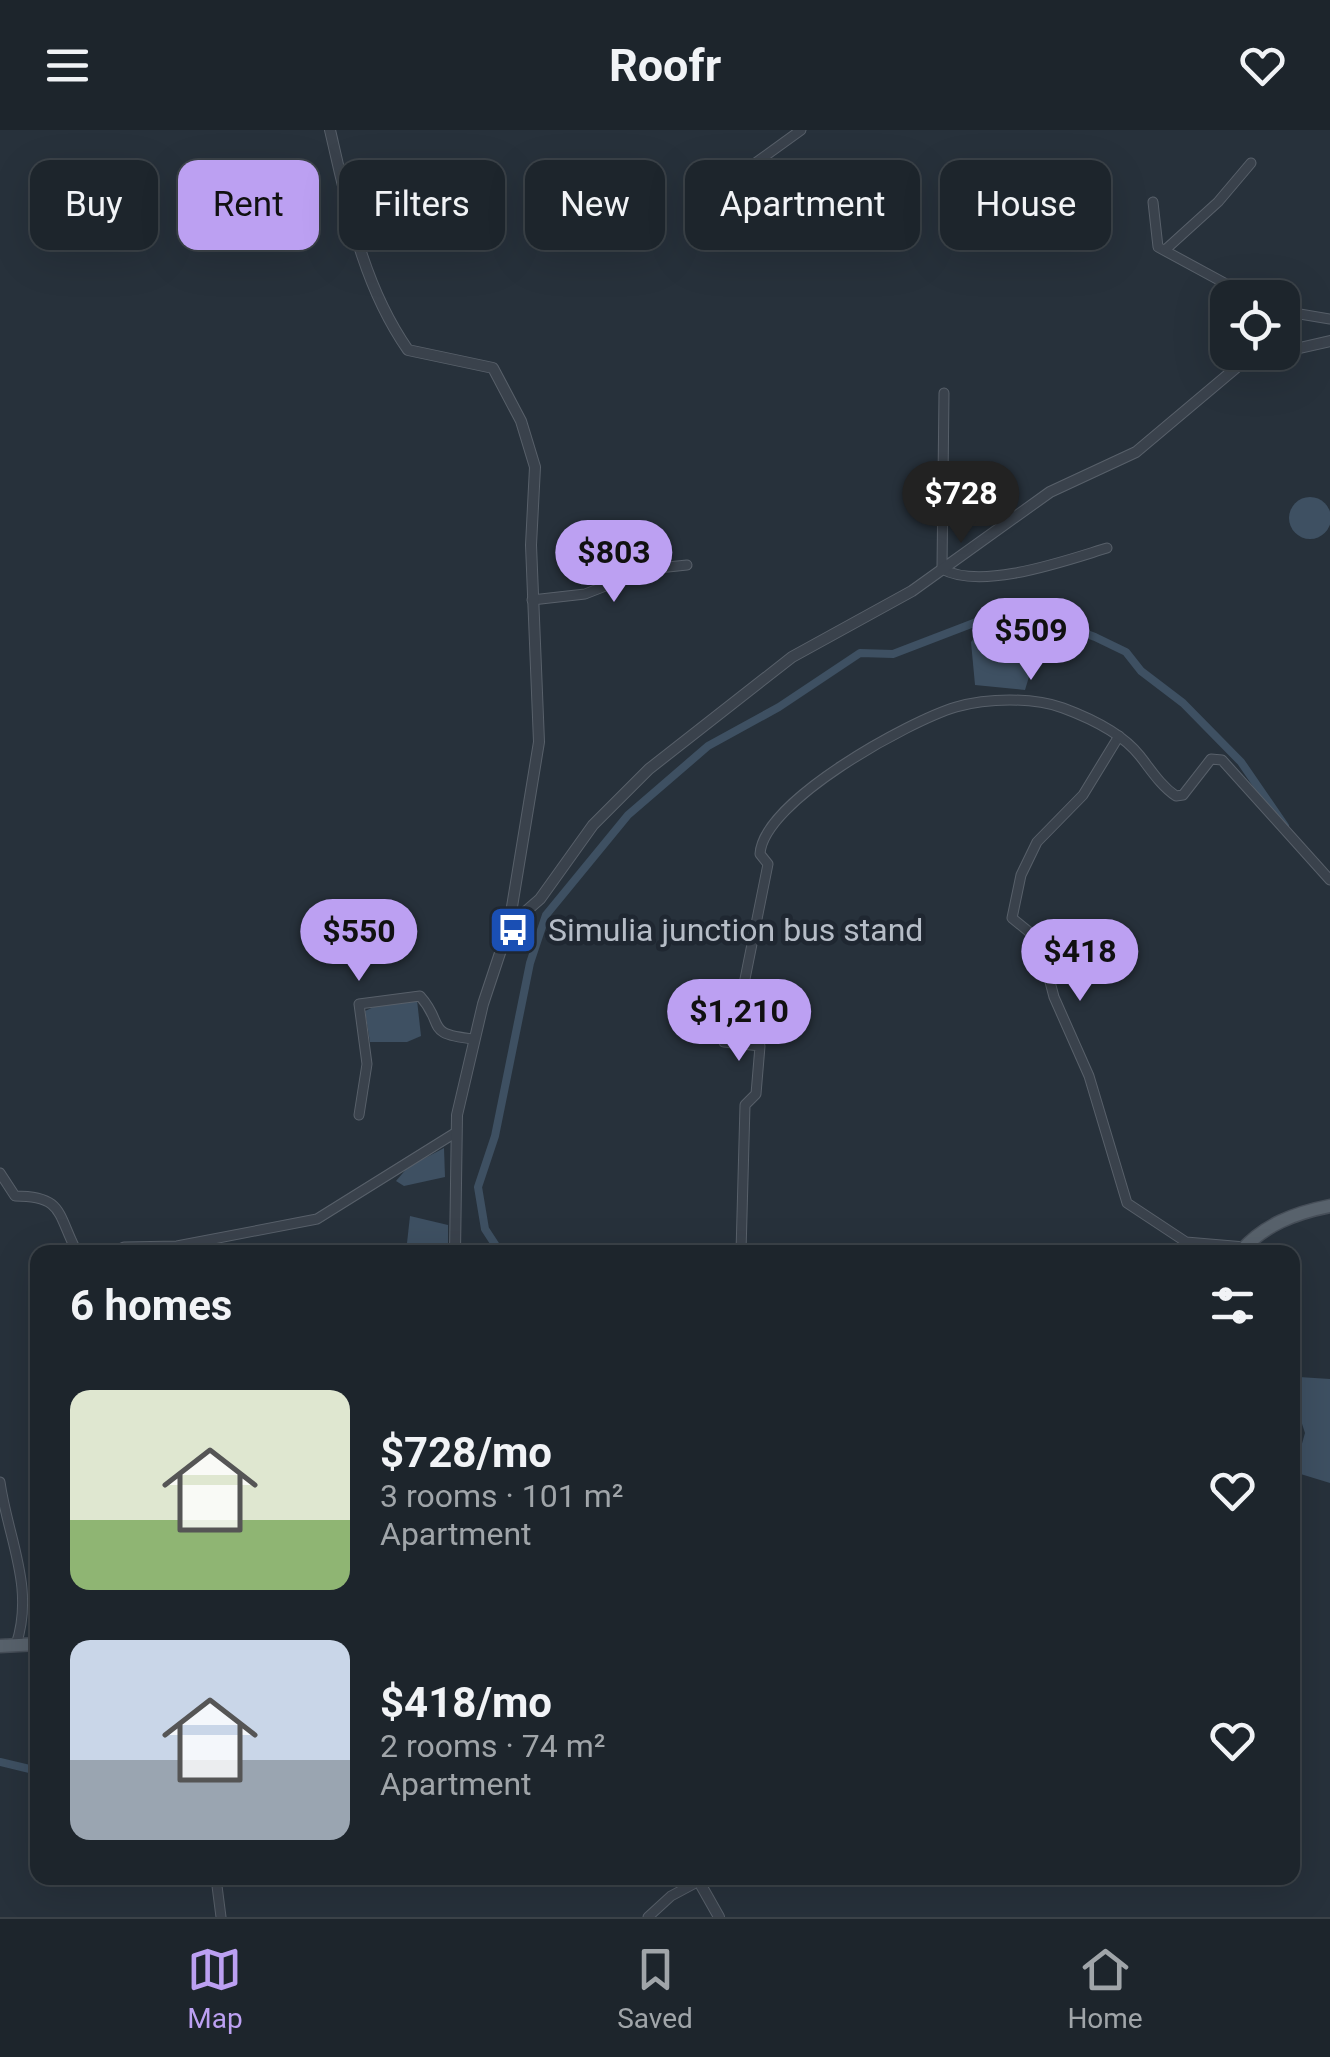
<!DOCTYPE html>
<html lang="en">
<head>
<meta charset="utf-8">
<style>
	body { margin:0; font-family:Roboto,sans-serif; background:#2a3138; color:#f1f3f6; height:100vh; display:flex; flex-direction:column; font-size:38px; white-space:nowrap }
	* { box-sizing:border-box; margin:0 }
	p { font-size:32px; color:#a0a5a9 }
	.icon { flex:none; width:55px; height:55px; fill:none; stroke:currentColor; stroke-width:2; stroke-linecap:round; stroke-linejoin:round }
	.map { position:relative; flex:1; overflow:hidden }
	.details { position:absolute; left:30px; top:1115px; width:1270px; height:640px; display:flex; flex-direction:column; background:#1d252c; border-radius:20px; box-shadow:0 10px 40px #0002,0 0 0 2px #3b4248 }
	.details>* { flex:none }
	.top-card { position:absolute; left:30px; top:30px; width:1270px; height:90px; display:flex; gap:20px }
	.controls { position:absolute; left:1210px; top:150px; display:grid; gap:20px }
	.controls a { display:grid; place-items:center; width:90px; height:90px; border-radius:20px; background:#1d252c; box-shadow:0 10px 40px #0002,0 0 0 2px #3b4248; font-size:50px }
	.price { position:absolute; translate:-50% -85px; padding:0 22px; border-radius:35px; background:#bca0f2; color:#111; font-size:32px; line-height:65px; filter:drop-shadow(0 2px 5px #0008) }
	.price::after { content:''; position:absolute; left:50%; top:60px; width:30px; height:22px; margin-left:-15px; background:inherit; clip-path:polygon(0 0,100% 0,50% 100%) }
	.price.active { background:#222; color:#fff }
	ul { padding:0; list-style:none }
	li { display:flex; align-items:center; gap:30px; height:250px; padding:0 40px }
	li span { display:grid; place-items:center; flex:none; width:280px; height:200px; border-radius:20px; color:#555 }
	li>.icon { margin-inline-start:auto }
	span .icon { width:120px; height:120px; fill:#fffc; stroke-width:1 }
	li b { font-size:42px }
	h2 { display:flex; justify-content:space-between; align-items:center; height:120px; padding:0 40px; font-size:42px }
	.chip { padding:0 35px; border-radius:20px; background:#1d252c; box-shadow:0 10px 40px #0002,0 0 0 2px #3b4248; font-size:35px; line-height:90px }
	.chip.active { background:#bca0f2; color:#111 }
	header { display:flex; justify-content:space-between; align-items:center; height:130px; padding:0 40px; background:#1d252c; font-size:45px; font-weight:700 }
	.dock { display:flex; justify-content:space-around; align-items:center; height:140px; border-top:2px solid #3b4248; background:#1d252c; font-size:28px; color:#a0a5a9 }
	.dock a { display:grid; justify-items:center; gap:5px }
	.dock .active { color:#bca0f2 }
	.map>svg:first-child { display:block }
	.water { fill:#3e5062 }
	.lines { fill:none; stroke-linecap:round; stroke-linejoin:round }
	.canal { stroke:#3e5062; stroke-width:8 }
	.minor-casing { stroke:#58606a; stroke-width:11 }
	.tertiary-casing { stroke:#58606a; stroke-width:12 }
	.primary-casing { stroke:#464e58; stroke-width:15 }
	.minor { stroke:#3a424c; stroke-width:9 }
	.tertiary { stroke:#3a424c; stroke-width:10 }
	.primary { stroke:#58626c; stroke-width:12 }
	.labels { text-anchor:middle; stroke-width:9; stroke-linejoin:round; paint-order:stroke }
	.poi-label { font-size:32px; fill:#b6bdc7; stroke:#1f2731; text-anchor:start }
</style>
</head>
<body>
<header><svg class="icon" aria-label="menu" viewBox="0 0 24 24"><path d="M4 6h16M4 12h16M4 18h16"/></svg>Roofr<svg class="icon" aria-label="heart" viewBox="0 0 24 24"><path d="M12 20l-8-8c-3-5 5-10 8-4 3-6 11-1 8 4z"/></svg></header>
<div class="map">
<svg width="1330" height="1787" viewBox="0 0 1330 1787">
	<rect width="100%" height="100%" fill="#27313b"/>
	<!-- water -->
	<g class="water">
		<circle cx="1310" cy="388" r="21"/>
		<polygon points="985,496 1014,496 1041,507 1025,560 975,555 971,512"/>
		<polygon points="417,870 421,906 407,912 370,912 365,881 380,874"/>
		<polygon points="444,1018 445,1047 404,1056 396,1051 408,1037"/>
		<polygon points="410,1086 448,1095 448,1122 411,1122 407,1113"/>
		<polygon points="1299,1247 1330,1249 1330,1353 1294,1342 1305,1303 1294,1269"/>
	</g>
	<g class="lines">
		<!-- canal -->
		<g class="canal">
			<polyline points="500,1122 485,1099 478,1057 495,1006 530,833 546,785 628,685 708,616 779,577 860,523 893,524 979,491 1011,486 1052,491 1095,507 1126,522 1141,541 1183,573 1241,632 1285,696"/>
			<polyline points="0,1632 38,1641"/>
		</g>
		<!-- minor casing -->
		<g class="minor-casing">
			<g id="minor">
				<polyline points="736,47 801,0"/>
				<polyline points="1153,72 1158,117 1252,168"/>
				<polyline points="1165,120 1218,72 1251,33"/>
				<polyline points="1282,181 1330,189"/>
				<path d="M 944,263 L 942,439 C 982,461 1067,430 1107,418"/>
				<polyline points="532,470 585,464 649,439 687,435"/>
				<polyline points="1119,606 1083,665 1037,712 1021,745 1012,788 1039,810 1054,867 1089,946 1127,1073 1186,1112 1245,1117"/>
				<path d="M 359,985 L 367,934 L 359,874 L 420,866 C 446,895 423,904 474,909"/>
				<path d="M 0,1043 L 15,1066 C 64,1066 57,1084 77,1122"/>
				<polyline points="113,1122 124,1117 177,1116 317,1089 455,1003"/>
				<path d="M 741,1122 L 745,975 L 756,964 L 760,916 L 724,912 L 723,885 L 741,869 L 768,734 L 760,724 C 763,671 909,591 956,577 C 987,568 1033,567 1063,578 C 1090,588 1122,603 1140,626 C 1151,640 1161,656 1176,666 L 1183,665 L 1211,629 L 1222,630 L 1330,750"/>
				<path d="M 0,1352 C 8,1409 35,1457 16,1515"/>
				<polyline points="216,1748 221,1787"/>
				<polyline points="648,1787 671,1766 699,1751"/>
			</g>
		</g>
		<!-- tertiary casing -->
		<g class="tertiary-casing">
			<g id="tertiary">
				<path d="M 330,0 C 348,77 362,154 408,220 L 493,238 L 521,291 L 535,337 L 531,415 L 539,612 L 509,795"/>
				<polyline points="1282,222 1330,211"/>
				<polyline points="455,1122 457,985 483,874 509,796 540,769 593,695 649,639 792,527 912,461 1050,362 1136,322 1243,232 1279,222"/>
				<polyline points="697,1748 719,1787"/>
			</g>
		</g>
		<!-- primary casing -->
		<g class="primary-casing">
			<g id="primary">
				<path d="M 1240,1122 C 1264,1095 1294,1083 1330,1076"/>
				<polyline points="0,1516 38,1514"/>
			</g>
		</g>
		<!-- minor -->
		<use href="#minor" class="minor"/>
		<!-- tertiary -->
		<use href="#tertiary" class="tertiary"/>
		<!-- primary -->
		<use href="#primary" class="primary"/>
	</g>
	<!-- icons -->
	<defs>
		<g id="bus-square" transform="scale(2.5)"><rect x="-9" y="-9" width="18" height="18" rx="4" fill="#1a4fb4" stroke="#1f2731"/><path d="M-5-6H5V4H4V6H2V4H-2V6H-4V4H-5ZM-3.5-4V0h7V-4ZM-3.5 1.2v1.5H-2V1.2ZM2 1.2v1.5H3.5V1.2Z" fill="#fff"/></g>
	</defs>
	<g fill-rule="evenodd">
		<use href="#bus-square" x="513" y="800"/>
	</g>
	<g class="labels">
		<!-- poi labels -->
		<g class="poi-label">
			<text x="548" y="811">Simulia junction bus stand</text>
		</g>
	</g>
</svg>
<div class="controls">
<a><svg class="icon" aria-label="locate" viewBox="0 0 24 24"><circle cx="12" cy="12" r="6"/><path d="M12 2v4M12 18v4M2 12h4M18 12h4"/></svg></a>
</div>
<b class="price active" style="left:961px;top:416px">$728</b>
<b class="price" style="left:614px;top:475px">$803</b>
<b class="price" style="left:1031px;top:553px">$509</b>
<b class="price" style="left:359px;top:854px">$550</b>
<b class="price" style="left:1080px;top:874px">$418</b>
<b class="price" style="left:739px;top:934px">$1,210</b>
<div class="top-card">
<a class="chip">Buy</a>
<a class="chip active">Rent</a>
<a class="chip">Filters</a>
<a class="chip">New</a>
<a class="chip">Apartment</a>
<a class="chip">House</a>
</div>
<section class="details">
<h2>6 homes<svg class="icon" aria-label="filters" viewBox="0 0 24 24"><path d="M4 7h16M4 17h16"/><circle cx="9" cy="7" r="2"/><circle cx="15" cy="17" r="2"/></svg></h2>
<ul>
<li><span style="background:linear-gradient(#dfe7d0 65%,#8fb573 0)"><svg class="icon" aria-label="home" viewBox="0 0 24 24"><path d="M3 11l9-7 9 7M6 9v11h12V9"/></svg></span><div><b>$728/mo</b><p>3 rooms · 101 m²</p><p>Apartment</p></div><svg class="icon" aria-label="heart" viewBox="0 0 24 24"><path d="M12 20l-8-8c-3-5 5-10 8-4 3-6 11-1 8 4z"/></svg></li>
<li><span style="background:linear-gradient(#c9d6e8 60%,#9aa5b1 0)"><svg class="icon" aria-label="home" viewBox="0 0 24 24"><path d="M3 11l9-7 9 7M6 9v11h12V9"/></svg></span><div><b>$418/mo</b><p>2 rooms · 74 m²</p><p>Apartment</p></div><svg class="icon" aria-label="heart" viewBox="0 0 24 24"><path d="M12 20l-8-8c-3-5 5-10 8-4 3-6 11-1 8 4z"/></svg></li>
</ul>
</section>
</div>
<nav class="dock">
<a class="active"><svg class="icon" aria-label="map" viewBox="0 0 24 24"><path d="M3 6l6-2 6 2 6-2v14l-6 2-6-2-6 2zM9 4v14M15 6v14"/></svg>Map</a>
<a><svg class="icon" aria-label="saved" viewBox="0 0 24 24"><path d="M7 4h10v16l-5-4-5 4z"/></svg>Saved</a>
<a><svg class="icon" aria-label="home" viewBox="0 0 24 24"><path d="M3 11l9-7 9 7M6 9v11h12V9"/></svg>Home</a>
</nav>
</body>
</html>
